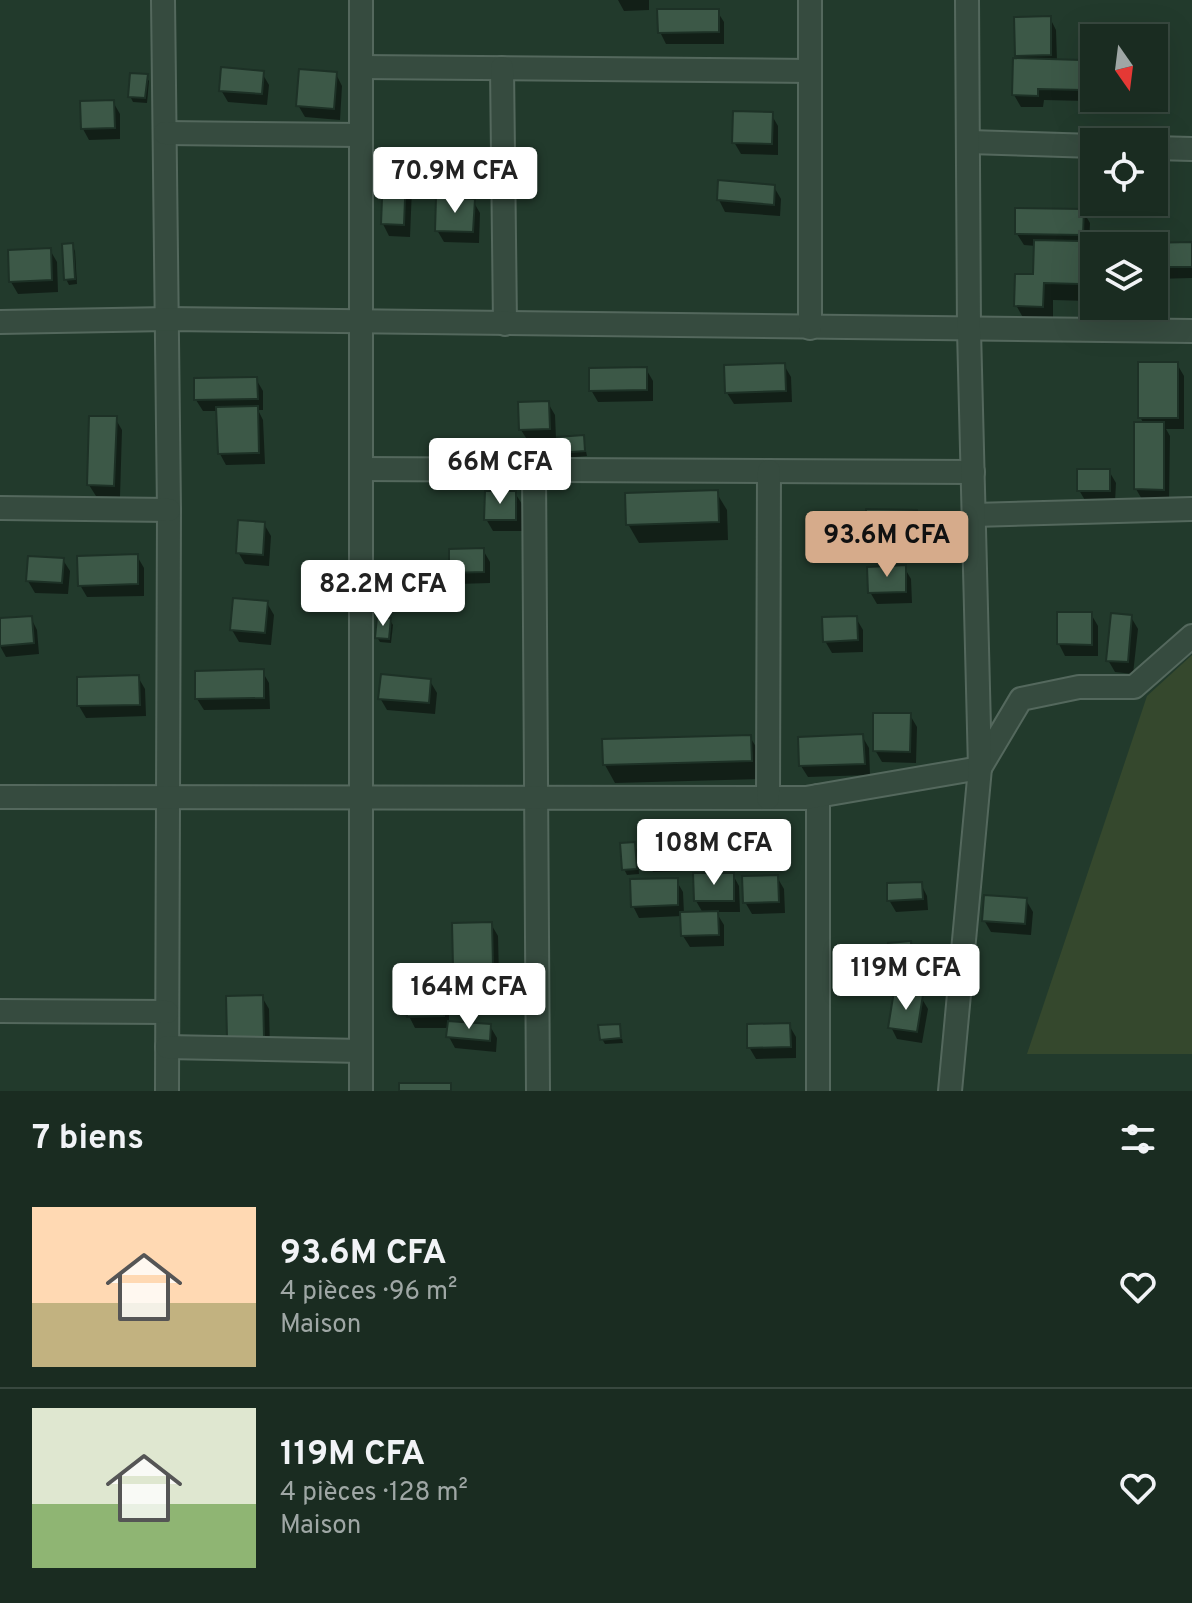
<!DOCTYPE html>
<html lang="fr">
<head>
<meta charset="utf-8">
<style>
	body { margin:0; font-family:Overpass,sans-serif; background:#23342a; color:#f1f3f6; height:100vh; display:flex; flex-direction:column; font-size:30px; white-space:nowrap }
	* { box-sizing:border-box; margin:0 }
	p { font-size:26px; color:#9fa7a5 }
	.icon { flex:none; width:44px; height:44px; fill:none; stroke:currentColor; stroke-width:2; stroke-linecap:round; stroke-linejoin:round }
	.map { position:relative; height:1091px; overflow:hidden }
	.panel { display:flex; flex-direction:column; background:#1a2c21; flex:1 }
	.panel>* { flex:none }
	.needle { width:52px; rotate:166deg }
	.fabs { position:absolute; left:1080px; top:24px; display:grid; gap:16px }
	.fabs a { display:grid; place-items:center; width:88px; height:88px; border-radius:0px; background:#1a2c21; box-shadow:0 8px 32px #0002,0 0 0 2px #38483f; font-size:40px }
	.price { position:absolute; translate:-50% -68px; padding:0 18px; border-radius:8px; background:#fff; color:#222; font-size:26px; line-height:52px; filter:drop-shadow(0 2px 4px #0008) }
	.price::after { content:''; position:absolute; left:50%; top:48px; width:24px; height:18px; margin-left:-12px; background:inherit; clip-path:polygon(0 0,100% 0,50% 100%) }
	.price.current { background:#d6ab8b; color:#111 }
	ul { padding:0; list-style:none }
	li { display:flex; align-items:center; gap:24px; height:200px; padding:0 32px }
	li+li { border-top:2px solid #38483f }
	li span { display:grid; place-items:center; flex:none; width:224px; height:160px; border-radius:0px; color:#555 }
	li>.icon { margin-inline-start:auto }
	span .icon { width:96px; height:96px; fill:#fffc; stroke-width:1 }
	li b { font-size:34px }
	h2 { display:flex; justify-content:space-between; align-items:center; height:96px; padding:0 32px; font-size:34px }
	.map>svg:first-child { display:block }
	.green { fill:#35482d }
	.shadow { fill:#0007 }
	.building { fill:#3c5847; stroke:#1d3126; stroke-width:2 }
	.lines { fill:none; stroke-linecap:round; stroke-linejoin:round }
	.minor-casing { stroke:#54685d; stroke-width:26 }
	.minor { stroke:#364b3f; stroke-width:22 }
</style>
</head>
<body>
<div class="map">
<svg width="1192" height="1091" viewBox="0 0 1192 1091">
	<rect width="100%" height="100%" fill="#223a2c"/>
	<!-- green -->
	<polygon class="green" points="1192,655 1192,1054 1027,1054 1147,696"/>
	<!-- shadow -->
	<g class="shadow">
		<polygon points="618,0 649,0 649,10 624,11"/>
		<polygon points="717,11 724,22 724,44 666,44 660,32"/>
		<polygon points="1050,18 1056,30 1057,61 1081,62 1088,73 1087,101 1044,100 1043,107 1021,107 1014,95 1020,60 1017,56"/>
		<polygon points="262,73 269,85 267,105 228,102 221,90"/>
		<polygon points="336,74 342,86 340,120 305,117 298,105"/>
		<polygon points="146,76 149,81 147,103 133,102 130,96"/>
		<polygon points="113,102 120,114 120,139 89,140 83,129"/>
		<polygon points="771,114 778,126 778,155 741,154 734,142"/>
		<polygon points="405,176 412,188 410,237 389,236 383,224"/>
		<polygon points="774,187 781,199 780,216 725,212 719,200"/>
		<polygon points="473,201 480,213 479,243 444,242 437,230"/>
		<polygon points="1083,211 1090,223 1089,246 1081,246 1090,261 1089,301 1053,300 1053,324 1026,323 1016,305 1035,276 1036,246 1024,245 1017,234"/>
		<polygon points="1192,244 1192,278 1154,279 1154,246 1144,246"/>
		<polygon points="72,245 75,251 77,284 69,285 66,279"/>
		<polygon points="50,250 57,262 58,292 18,294 11,282"/>
		<polygon points="1177,364 1184,376 1184,429 1166,429 1170,436 1169,501 1143,501 1136,489 1144,424 1140,417"/>
		<polygon points="784,365 791,377 792,402 734,404 727,393"/>
		<polygon points="646,369 653,381 653,401 598,402 591,390"/>
		<polygon points="256,379 263,391 263,410 258,410 263,420 265,464 226,465 220,454 218,411 203,411 196,400"/>
		<polygon points="548,403 555,415 556,439 583,437 587,456 563,458 559,440 528,441 521,430"/>
		<polygon points="115,418 122,430 120,497 96,496 89,485"/>
		<polygon points="1109,471 1116,483 1115,502 1086,502 1079,490"/>
		<polygon points="716,492 727,510 728,540 639,543 628,524"/>
		<polygon points="515,493 522,504 522,531 493,531 486,519"/>
		<polygon points="916,512 923,524 922,550 875,549 868,537"/>
		<polygon points="264,524 271,536 269,566 245,564 238,552"/>
		<polygon points="483,550 490,562 490,583 457,584 451,572"/>
		<polygon points="137,556 144,568 144,596 87,597 80,585"/>
		<polygon points="63,560 70,571 68,594 35,593 28,581"/>
		<polygon points="904,567 911,579 912,603 877,604 870,592"/>
		<polygon points="267,603 274,615 271,645 239,642 232,630"/>
		<polygon points="1091,614 1098,626 1098,656 1065,656 1059,644"/>
		<polygon points="1131,617 1138,629 1133,674 1115,672 1108,660"/>
		<polygon points="31,618 37,630 39,654 6,657 0,646 0,620"/>
		<polygon points="856,618 863,630 863,652 832,653 825,641"/>
		<polygon points="390,620 393,625 391,643 380,642 377,637"/>
		<polygon points="262,671 269,683 270,709 204,710 197,699"/>
		<polygon points="138,677 145,689 146,716 86,718 79,706"/>
		<polygon points="430,681 437,693 435,714 387,710 380,698"/>
		<polygon points="910,715 917,727 916,763 882,762 875,750"/>
		<polygon points="862,736 869,748 870,775 808,777 801,766"/>
		<polygon points="750,737 761,755 761,779 615,783 605,765"/>
		<polygon points="678,832 685,844 686,871 653,872 646,860"/>
		<polygon points="634,844 637,850 639,874 627,875 624,869"/>
		<polygon points="733,875 739,886 740,912 716,912 724,925 724,946 690,947 683,936 682,916 639,918 633,906 676,880 683,892 684,914 703,913 696,901"/>
		<polygon points="777,877 784,889 785,913 752,914 745,902"/>
		<polygon points="921,884 927,896 928,910 896,912 889,900"/>
		<polygon points="1026,900 1033,912 1031,935 991,932 984,920"/>
		<polygon points="491,924 498,936 499,978 461,979 455,967"/>
		<polygon points="910,943 913,949 914,971 895,972 892,967"/>
		<polygon points="442,980 449,992 449,1023 490,1026 497,1038 496,1052 455,1048 449,1037 449,1028 415,1028 409,1016"/>
		<polygon points="262,997 269,1009 270,1049 236,1049"/>
		<polygon points="921,997 928,1009 922,1043 897,1039 891,1027"/>
		<polygon points="789,1025 796,1037 796,1058 756,1059 749,1047"/>
		<polygon points="619,1026 623,1043 605,1044 602,1039"/>
	</g>
	<!-- building -->
	<g class="building">
		<polygon points="657,9 719,9 719,32 658,33"/>
		<polygon points="1051,16 1051,55 1015,56 1014,17"/>
		<polygon points="1013,58 1082,60 1082,90 1038,89 1038,96 1012,95"/>
		<polygon points="221,67 264,71 262,94 219,91"/>
		<polygon points="299,69 337,72 334,109 296,106"/>
		<polygon points="130,73 148,74 145,98 128,97"/>
		<polygon points="114,100 115,128 81,129 80,101"/>
		<polygon points="733,111 773,112 772,144 732,143"/>
		<polygon points="383,173 406,174 404,225 381,224"/>
		<polygon points="718,180 775,185 774,205 717,200"/>
		<polygon points="436,197 475,199 473,232 435,231"/>
		<polygon points="1015,208 1084,209 1083,235 1015,234"/>
		<polygon points="1034,240 1081,241 1079,284 1044,283 1043,307 1014,306 1015,274 1033,274"/>
		<polygon points="1192,242 1192,267 1154,267 1154,246 1142,246 1142,243"/>
		<polygon points="73,243 75,279 64,280 62,244"/>
		<polygon points="51,248 52,280 9,282 8,250"/>
		<rect x="1138" y="362" width="40" height="56"/>
		<polygon points="785,363 786,391 725,393 724,365"/>
		<polygon points="647,367 647,390 589,391 589,368"/>
		<polygon points="257,377 258,399 194,400 194,378"/>
		<polygon points="549,401 550,429 519,430 518,402"/>
		<polygon points="258,406 259,453 218,454 216,407"/>
		<polygon points="89,416 117,416 114,486 87,485"/>
		<polygon points="1134,422 1164,422 1164,490 1134,489"/>
		<polygon points="584,435 585,451 558,453 557,437"/>
		<rect x="1077" y="469" width="33" height="22"/>
		<polygon points="718,490 719,522 626,525 625,493"/>
		<polygon points="485,491 516,491 516,520 484,520"/>
		<polygon points="866,509 917,510 917,539 866,538"/>
		<polygon points="238,520 265,522 263,555 236,553"/>
		<polygon points="484,548 484,572 449,573 449,549"/>
		<polygon points="138,554 138,584 78,586 77,556"/>
		<polygon points="28,556 64,558 62,583 26,581"/>
		<polygon points="906,565 906,592 868,593 867,567"/>
		<polygon points="233,598 268,601 265,633 230,630"/>
		<polygon points="1057,612 1092,612 1092,645 1057,644"/>
		<polygon points="1111,613 1132,615 1128,662 1106,661"/>
		<polygon points="32,616 34,643 0,646 0,618"/>
		<polygon points="857,616 858,640 823,642 822,617"/>
		<polygon points="377,617 391,618 389,639 375,638"/>
		<polygon points="264,669 264,698 195,699 195,671"/>
		<polygon points="381,674 431,679 429,703 378,699"/>
		<polygon points="139,675 140,705 77,706 77,677"/>
		<polygon points="873,713 911,713 910,752 873,751"/>
		<polygon points="863,734 865,764 799,766 798,737"/>
		<polygon points="751,735 752,761 603,765 602,739"/>
		<polygon points="680,830 680,860 644,861 643,831"/>
		<polygon points="635,842 637,869 622,870 620,843"/>
		<polygon points="693,873 734,873 734,901 694,901"/>
		<polygon points="778,875 779,902 743,903 742,876"/>
		<polygon points="678,878 678,905 631,907 630,879"/>
		<polygon points="922,882 923,899 887,901 887,883"/>
		<polygon points="984,895 1027,898 1025,924 982,921"/>
		<polygon points="718,911 719,935 681,936 680,912"/>
		<polygon points="492,922 493,966 453,967 452,923"/>
		<polygon points="911,941 912,966 890,968 888,943"/>
		<polygon points="406,978 443,978 444,1016 407,1017"/>
		<polygon points="894,991 923,995 917,1032 888,1028"/>
		<polygon points="263,995 264,1037 227,1038 226,996"/>
		<polygon points="448,1021 491,1024 490,1041 446,1037"/>
		<polygon points="790,1023 791,1047 747,1048 747,1024"/>
		<polygon points="620,1024 621,1038 600,1040 598,1025"/>
		<rect x="399" y="1083" width="52" height="8"/>
	</g>
	<g class="lines">
		<!-- minor casing -->
		<g class="minor-casing">
			<g id="minor">
				<polyline points="163,0 169,510 167,1091"/>
				<polyline points="361,67 810,71"/>
				<polyline points="502,68 505,324"/>
				<polyline points="165,133 361,135"/>
				<polyline points="969,142 1094,146"/>
				<polyline points="1154,148 1192,149"/>
				<polyline points="0,322 168,319 1192,331"/>
				<polyline points="810,328 810,0"/>
				<polyline points="361,469 973,472"/>
				<polyline points="534,470 538,1091"/>
				<polyline points="0,508 169,510"/>
				<polyline points="974,515 1192,509"/>
				<polyline points="818,796 818,1091"/>
				<polyline points="0,797 806,798 980,768 1021,699 1079,687 1134,687 1192,636"/>
				<polyline points="768,798 769,471"/>
				<polyline points="0,1011 167,1012"/>
				<polyline points="167,1047 361,1051"/>
				<polyline points="361,1091 361,0"/>
				<polyline points="950,1091 980,768 969,330 967,0"/>
			</g>
		</g>
		<!-- minor -->
		<use href="#minor" class="minor"/>
	</g>
</svg>
<div class="fabs">
<a><svg class="needle" viewBox="-14 -14 28 28"><path d="M0-13l5 13h-10z" fill="#e53935"/><path d="M0 13l5-13h-10z" fill="#9fa7a5"/></svg></a>
<a><svg class="icon" aria-label="locate" viewBox="0 0 24 24"><circle cx="12" cy="12" r="6"/><path d="M12 2v4M12 18v4M2 12h4M18 12h4"/></svg></a>
<a><svg class="icon" aria-label="layers" viewBox="0 0 24 24"><path d="M12 4l9 5-9 5-9-5zM3 14l9 5 9-5"/></svg></a>
</div>
<b class="price" style="left:455px;top:215px">70.9M CFA</b>
<b class="price" style="left:500px;top:506px">66M CFA</b>
<b class="price current" style="left:887px;top:579px">93.6M CFA</b>
<b class="price" style="left:383px;top:628px">82.2M CFA</b>
<b class="price" style="left:714px;top:887px">108M CFA</b>
<b class="price" style="left:906px;top:1012px">119M CFA</b>
<b class="price" style="left:469px;top:1031px">164M CFA</b>
</div>
<section class="panel">
<h2>7 biens<svg class="icon" aria-label="filters" viewBox="0 0 24 24"><path d="M4 7h16M4 17h16"/><circle cx="9" cy="7" r="2"/><circle cx="15" cy="17" r="2"/></svg></h2>
<ul>
<li><span style="background:linear-gradient(#ffd9b3 60%,#c2b280 0)"><svg class="icon" aria-label="home" viewBox="0 0 24 24"><path d="M3 11l9-7 9 7M6 9v11h12V9"/></svg></span><div><b>93.6M CFA</b><p>4 pièces · 96 m²</p><p>Maison</p></div><svg class="icon" aria-label="heart" viewBox="0 0 24 24"><path d="M12 20l-8-8c-3-5 5-10 8-4 3-6 11-1 8 4z"/></svg></li>
<li><span style="background:linear-gradient(#dfe7d0 60%,#8fb573 0)"><svg class="icon" aria-label="home" viewBox="0 0 24 24"><path d="M3 11l9-7 9 7M6 9v11h12V9"/></svg></span><div><b>119M CFA</b><p>4 pièces · 128 m²</p><p>Maison</p></div><svg class="icon" aria-label="heart" viewBox="0 0 24 24"><path d="M12 20l-8-8c-3-5 5-10 8-4 3-6 11-1 8 4z"/></svg></li>
</ul>
</section>
</body>
</html>
